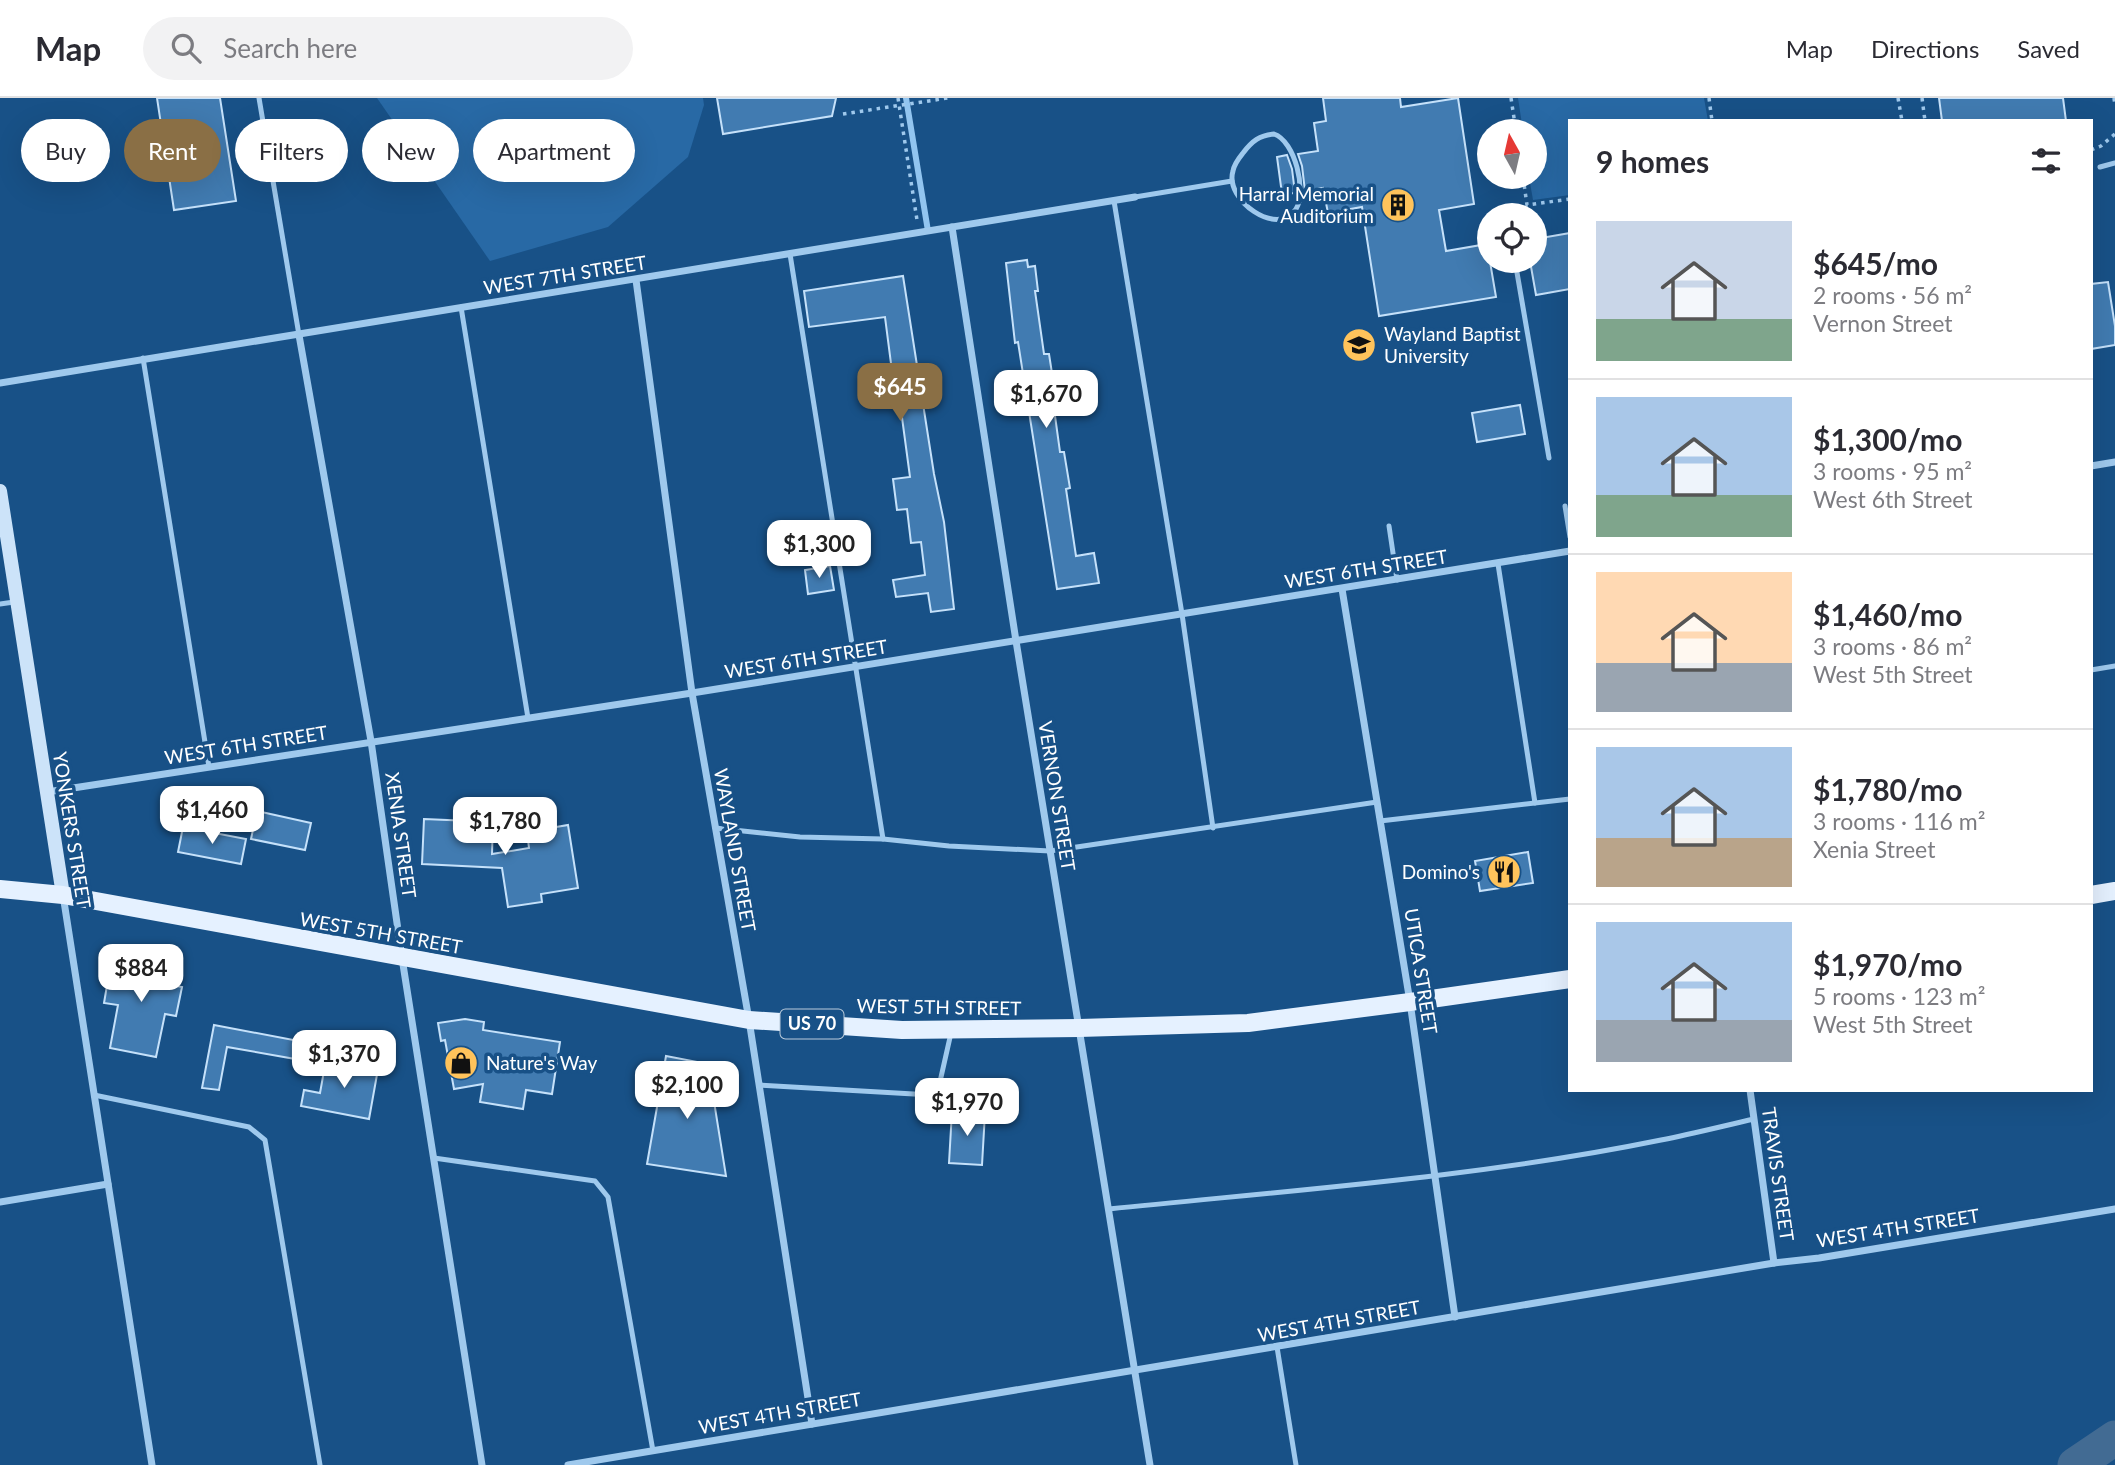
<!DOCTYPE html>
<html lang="en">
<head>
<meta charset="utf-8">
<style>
	body { margin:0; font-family:Lato,sans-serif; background:#f2f2f3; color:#2b2b33; height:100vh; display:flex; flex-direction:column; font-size:26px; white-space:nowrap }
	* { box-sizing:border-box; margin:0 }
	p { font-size:23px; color:#7c7c81 }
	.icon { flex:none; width:38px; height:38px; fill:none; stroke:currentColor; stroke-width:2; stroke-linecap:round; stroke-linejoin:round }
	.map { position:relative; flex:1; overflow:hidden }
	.details { position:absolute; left:1568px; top:21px; width:525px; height:973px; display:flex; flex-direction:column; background:#fff; border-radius:0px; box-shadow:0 7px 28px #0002 }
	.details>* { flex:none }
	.hud { position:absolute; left:21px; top:21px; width:665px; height:63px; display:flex; gap:14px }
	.needle { width:46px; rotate:352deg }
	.buttons { position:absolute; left:1477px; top:21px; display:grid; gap:14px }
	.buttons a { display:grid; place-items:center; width:70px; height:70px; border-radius:50%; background:#fff; box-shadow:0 7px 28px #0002; font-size:35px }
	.price { position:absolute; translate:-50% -60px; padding:0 16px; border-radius:14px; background:#fff; color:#222; font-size:23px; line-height:46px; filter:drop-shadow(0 2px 4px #0008) }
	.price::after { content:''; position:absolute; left:50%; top:42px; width:21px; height:16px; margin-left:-10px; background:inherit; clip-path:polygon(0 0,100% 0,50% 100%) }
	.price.on { background:#8a6f45; color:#fff }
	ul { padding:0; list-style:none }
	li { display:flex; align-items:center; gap:21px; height:175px; padding:0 28px }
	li+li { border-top:2px solid #e1e1e2 }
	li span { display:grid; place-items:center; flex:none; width:196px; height:140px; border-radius:0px; color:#555 }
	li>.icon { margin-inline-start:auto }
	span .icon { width:84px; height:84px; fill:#fffc; stroke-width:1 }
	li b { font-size:30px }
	h2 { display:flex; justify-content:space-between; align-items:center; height:84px; padding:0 28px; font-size:30px }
	.chip { padding:0 24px; border-radius:32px; background:#fff; box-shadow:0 7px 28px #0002; font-size:24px; line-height:63px }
	.chip.on { background:#8a6f45; color:#fff }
	header { display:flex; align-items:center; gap:42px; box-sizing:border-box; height:98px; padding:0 35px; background:#fff; border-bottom:2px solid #e1e1e2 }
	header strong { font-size:33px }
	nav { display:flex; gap:38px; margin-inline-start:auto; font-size:24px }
	.search { width:490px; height:63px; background:#f2f2f3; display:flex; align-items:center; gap:18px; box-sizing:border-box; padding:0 24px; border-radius:38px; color:#7c7c81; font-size:26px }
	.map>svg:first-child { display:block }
	.green { fill:#2869a5 }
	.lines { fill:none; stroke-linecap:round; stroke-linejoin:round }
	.stream { stroke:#92c5f0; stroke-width:6 }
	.river { stroke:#426b93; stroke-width:35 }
	.building { fill:#417bb1; stroke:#c5e1fa; stroke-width:2 }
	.path { stroke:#9fc9ed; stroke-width:3.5; stroke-dasharray:3.5 5; stroke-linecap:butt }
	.lane { stroke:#9fc9ed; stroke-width:5 }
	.street { stroke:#9fc9ed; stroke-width:7 }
	.secondary { stroke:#cce3f9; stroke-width:14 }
	.primary { stroke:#e5f1ff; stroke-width:18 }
	.labels { text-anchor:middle; stroke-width:7; stroke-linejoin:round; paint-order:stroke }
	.shield { fill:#185187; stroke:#bacbdb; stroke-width:2 }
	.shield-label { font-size:18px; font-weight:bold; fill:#fff }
	.poi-label { font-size:19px; fill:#fff; stroke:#185187; text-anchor:end }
	.street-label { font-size:19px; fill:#fff; stroke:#185187 }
</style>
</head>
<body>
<header>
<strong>Map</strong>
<div class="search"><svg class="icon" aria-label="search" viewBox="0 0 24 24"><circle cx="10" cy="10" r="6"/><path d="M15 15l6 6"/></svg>Search here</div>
<nav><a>Map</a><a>Directions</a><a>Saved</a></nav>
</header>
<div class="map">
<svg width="2115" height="1367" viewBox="0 0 2115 1367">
	<rect width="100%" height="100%" fill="#185187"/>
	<!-- green -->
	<g class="green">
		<polygon points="377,0 703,0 704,7 688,59 608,129 490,163"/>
		<polygon points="1518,0 1704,0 1708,23 1570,23 1570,97 1533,102 1529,79 1535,79 1535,33 1523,33"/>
	</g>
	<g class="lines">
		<!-- stream -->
		<polyline class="stream" points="906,0 928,133"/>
		<!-- river -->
		<polyline class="river" points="2075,1367 2115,1340"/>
	</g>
	<!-- building -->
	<g class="building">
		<polygon points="157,0 220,0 236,103 174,112"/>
		<polygon points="717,0 836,0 832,18 723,36"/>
		<polygon points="1323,0 1400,0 1401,9 1458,0 1474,106 1439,112 1446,153 1487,146 1496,199 1379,218 1362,109 1328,115 1323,90 1305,93 1302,68 1298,56 1318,53 1314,25 1326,23"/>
		<polygon points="1939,0 2063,0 2066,23 1942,23"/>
		<polygon points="1287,57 1292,71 1295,95 1282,96 1277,59"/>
		<polygon points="1570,135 1570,191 1536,197 1530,163 1535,163 1535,141"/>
		<polygon points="1027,162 1028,169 1035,168 1038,193 1035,193 1044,256 1049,256 1054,288 1051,289 1060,354 1064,354 1070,390 1066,391 1076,458 1094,455 1099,485 1057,491 1018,244 1015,245 1006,165"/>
		<polygon points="903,178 934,376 944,424 954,511 931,514 928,495 896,499 893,482 925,477 921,444 911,445 907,411 897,412 893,381 910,379 901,312 897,312 885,219 809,229 804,193"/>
		<polygon points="2108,184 2115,228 2115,247 2091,251 2091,186"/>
		<polygon points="1520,307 1525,336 1477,344 1472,315"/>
		<polygon points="830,468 834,492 808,496 805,472"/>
		<polygon points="257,713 311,725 305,752 251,741"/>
		<polygon points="424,721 493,724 492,756 529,750 527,734 568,727 578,790 541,796 542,804 508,809 502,770 422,766"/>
		<polygon points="183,729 246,741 241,766 178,754"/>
		<polygon points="1528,754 1533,785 1480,793 1475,763"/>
		<polygon points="125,857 175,867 171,887 182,889 176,918 165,916 156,959 110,950 118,907 104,905 110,870 122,872"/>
		<polygon points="465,921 484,924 483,932 560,944 552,996 526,992 523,1011 480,1004 483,986 454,991 445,942 441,943 438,925"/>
		<polygon points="214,927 304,944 301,962 227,949 219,992 202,990"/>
		<polygon points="666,958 708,966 726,1078 647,1066"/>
		<polygon points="326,962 378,971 369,1021 301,1008 304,992 320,995"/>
		<polygon points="952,1013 985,1015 982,1067 949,1065"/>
	</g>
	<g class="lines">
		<!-- path -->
		<g class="path">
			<polyline points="898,0 917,122"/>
			<polyline points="1511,0 1516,33"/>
			<polyline points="1709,0 1712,23"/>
			<polyline points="1898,0 1902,23"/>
			<polyline points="1922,0 1925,23"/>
			<polyline points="2114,0 2115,7"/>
			<polyline points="843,16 948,0"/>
			<polyline points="2091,52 2101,48 2115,36"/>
			<polyline points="1523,79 1527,107 1570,101"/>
		</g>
		<!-- lane -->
		<g class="lane">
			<polyline points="259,0 299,237"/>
			<path d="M 1274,36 C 1295,43 1307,93 1296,111 C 1278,140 1224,102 1233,73 C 1234,66 1239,60 1243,55 C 1252,43 1260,37 1274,36 Z"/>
			<polyline points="2100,69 2115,65"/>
			<polyline points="1135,99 1232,83"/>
			<polyline points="1114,103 1182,516 1213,730"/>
			<polyline points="790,156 883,741"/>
			<polyline points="1515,163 1549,360"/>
			<polyline points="461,209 528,620"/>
			<polyline points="143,260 209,669"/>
			<polyline points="1565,408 1570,439"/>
			<polyline points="1389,428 1397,482"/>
			<polyline points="1498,466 1535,705"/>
			<polyline points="0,506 14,504"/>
			<polyline points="2091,572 2115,568"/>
			<polyline points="1380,723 1570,701"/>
			<polyline points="715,730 800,739 883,741 949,748 1050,753 1377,704"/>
			<polyline points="759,987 931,997 939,988 951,935"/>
			<polyline points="94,997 249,1029 265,1042 320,1367"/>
			<polyline points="434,1060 595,1083 608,1099 653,1353"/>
			<path d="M 1109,1111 C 1293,1092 1480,1079 1661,1042 C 1692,1036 1723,1028 1754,1021"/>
			<polyline points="1277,1249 1296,1367"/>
		</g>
		<!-- street -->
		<g class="street">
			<polyline points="952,129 1016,543 1150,1367"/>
			<polyline points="636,182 692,595 749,922 812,1326"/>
			<polyline points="299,237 371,643 402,860 482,1367"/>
			<polyline points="0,285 1135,99"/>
			<polyline points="2091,368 2115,364"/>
			<polyline points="1342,491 1410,904 1455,1219"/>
			<polyline points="47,694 692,595 1570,453"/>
			<polyline points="63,797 152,1367"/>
			<polyline points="1750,992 1774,1165"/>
			<polyline points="0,1104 108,1086"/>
			<polyline points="568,1367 1774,1165 1819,1160 2115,1111"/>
		</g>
		<!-- secondary -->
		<polyline class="secondary" points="0,393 63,797"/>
		<!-- primary -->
		<g class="primary">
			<polyline points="0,791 63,797 749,922 902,932 1079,930 1248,925 1410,904 1570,881"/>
			<polyline points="2091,797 2115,793"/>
		</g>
	</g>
	<!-- icons -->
	<defs>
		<g id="building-disc" transform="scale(1.75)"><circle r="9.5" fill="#ffc35b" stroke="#185187"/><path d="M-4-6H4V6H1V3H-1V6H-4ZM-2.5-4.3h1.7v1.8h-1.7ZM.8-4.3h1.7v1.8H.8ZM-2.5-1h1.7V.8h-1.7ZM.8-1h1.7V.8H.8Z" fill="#111"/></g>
		<g id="university-disc" transform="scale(1.75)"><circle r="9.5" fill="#ffc35b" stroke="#185187"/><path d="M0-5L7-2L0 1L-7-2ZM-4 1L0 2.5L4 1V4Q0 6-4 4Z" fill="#111"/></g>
		<g id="restaurant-disc" transform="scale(1.75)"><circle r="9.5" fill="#ffc35b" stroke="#185187"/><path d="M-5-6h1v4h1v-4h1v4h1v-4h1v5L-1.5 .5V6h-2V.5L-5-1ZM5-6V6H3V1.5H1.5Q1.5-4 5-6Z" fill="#111"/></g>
		<g id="shop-disc" transform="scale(1.75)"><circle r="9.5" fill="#ffc35b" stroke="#185187"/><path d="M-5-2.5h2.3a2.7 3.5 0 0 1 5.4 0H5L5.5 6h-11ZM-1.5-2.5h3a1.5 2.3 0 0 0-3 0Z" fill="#111"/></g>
	</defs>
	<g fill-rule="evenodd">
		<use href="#building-disc" x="1398" y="107"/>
		<use href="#university-disc" x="1359" y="247"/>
		<use href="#restaurant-disc" x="1504" y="774"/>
		<use href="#shop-disc" x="461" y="965"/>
	</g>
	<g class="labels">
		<!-- shield labels -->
		<rect class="shield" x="780.5" y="911.5" width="63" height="29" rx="5"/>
		<g class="shield-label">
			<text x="812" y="932">US 70</text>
		</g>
		<!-- poi labels -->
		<g class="poi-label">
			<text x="1374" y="103">Harral Memorial<tspan x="1374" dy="22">Auditorium</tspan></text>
			<text x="1384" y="243" text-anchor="start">Wayland Baptist<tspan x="1384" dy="22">University</tspan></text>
			<text x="1480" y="781">Domino's</text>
			<text x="486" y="972" text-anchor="start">Nature's Way</text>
		</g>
		<!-- street labels -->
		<g class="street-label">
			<text transform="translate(565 177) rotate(-9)" y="7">WEST 7TH STREET</text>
			<text transform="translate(1366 471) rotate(-9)" y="7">WEST 6TH STREET</text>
			<text transform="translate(806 561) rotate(-9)" y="7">WEST 6TH STREET</text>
			<text transform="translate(246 647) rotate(-9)" y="7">WEST 6TH STREET</text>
			<text transform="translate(1057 698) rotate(81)" y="7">VERNON STREET</text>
			<text transform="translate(72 732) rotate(81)" y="7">YONKERS STREET</text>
			<text transform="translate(401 737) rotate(82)" y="7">XENIA STREET</text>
			<text transform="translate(735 752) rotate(80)" y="7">WAYLAND STREET</text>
			<text transform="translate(381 835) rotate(10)" y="7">WEST 5TH STREET</text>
			<text transform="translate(1421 873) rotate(81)" y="7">UTICA STREET</text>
			<text transform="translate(939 909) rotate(1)" y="7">WEST 5TH STREET</text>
			<text transform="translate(1778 1076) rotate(82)" y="7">TRAVIS STREET</text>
			<text transform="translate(1898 1130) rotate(-9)" y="7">WEST 4TH STREET</text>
			<text transform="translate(1339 1223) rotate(-10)" y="7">WEST 4TH STREET</text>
			<text transform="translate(780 1315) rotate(-10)" y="7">WEST 4TH STREET</text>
		</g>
	</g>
</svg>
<div class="buttons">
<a><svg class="needle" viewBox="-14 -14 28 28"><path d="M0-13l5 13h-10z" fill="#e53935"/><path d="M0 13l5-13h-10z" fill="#7c7c81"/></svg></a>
<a><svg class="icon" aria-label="locate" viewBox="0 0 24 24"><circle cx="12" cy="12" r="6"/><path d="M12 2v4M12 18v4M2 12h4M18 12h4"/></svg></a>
</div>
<b class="price on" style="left:900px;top:325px">$645</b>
<b class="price" style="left:1046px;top:332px">$1,670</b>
<b class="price" style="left:819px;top:482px">$1,300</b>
<b class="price" style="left:212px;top:748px">$1,460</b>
<b class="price" style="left:505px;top:759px">$1,780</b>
<b class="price" style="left:141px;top:906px">$884</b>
<b class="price" style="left:344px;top:992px">$1,370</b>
<b class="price" style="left:687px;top:1023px">$2,100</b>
<b class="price" style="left:967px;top:1040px">$1,970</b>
<div class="hud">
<a class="chip">Buy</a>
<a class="chip on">Rent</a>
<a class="chip">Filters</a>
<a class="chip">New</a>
<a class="chip">Apartment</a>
</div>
<section class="details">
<h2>9 homes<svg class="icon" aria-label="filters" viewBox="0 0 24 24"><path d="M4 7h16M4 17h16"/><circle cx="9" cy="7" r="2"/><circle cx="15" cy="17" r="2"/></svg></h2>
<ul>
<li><span style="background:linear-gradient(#c9d6e8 70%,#7fa58c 0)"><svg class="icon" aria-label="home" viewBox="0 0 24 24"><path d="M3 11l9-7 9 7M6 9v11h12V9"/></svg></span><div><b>$645/mo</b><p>2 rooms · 56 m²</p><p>Vernon Street</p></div></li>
<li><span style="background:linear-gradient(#a9c7e8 70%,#7fa58c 0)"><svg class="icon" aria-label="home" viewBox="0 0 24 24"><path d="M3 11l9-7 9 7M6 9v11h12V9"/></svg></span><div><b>$1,300/mo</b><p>3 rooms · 95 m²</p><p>West 6th Street</p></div></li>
<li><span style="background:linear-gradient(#ffd9b3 65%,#9aa5b1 0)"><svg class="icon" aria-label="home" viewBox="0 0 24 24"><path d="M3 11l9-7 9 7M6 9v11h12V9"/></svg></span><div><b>$1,460/mo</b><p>3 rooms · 86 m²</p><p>West 5th Street</p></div></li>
<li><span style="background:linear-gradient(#a9c7e8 65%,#b9a48a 0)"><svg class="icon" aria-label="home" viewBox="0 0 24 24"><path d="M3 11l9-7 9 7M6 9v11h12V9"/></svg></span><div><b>$1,780/mo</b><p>3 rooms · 116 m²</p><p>Xenia Street</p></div></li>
<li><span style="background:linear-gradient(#a9c7e8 70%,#9aa5b1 0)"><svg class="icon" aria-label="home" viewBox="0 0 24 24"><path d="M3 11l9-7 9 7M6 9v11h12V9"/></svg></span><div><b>$1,970/mo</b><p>5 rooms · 123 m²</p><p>West 5th Street</p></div></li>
</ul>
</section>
</div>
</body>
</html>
